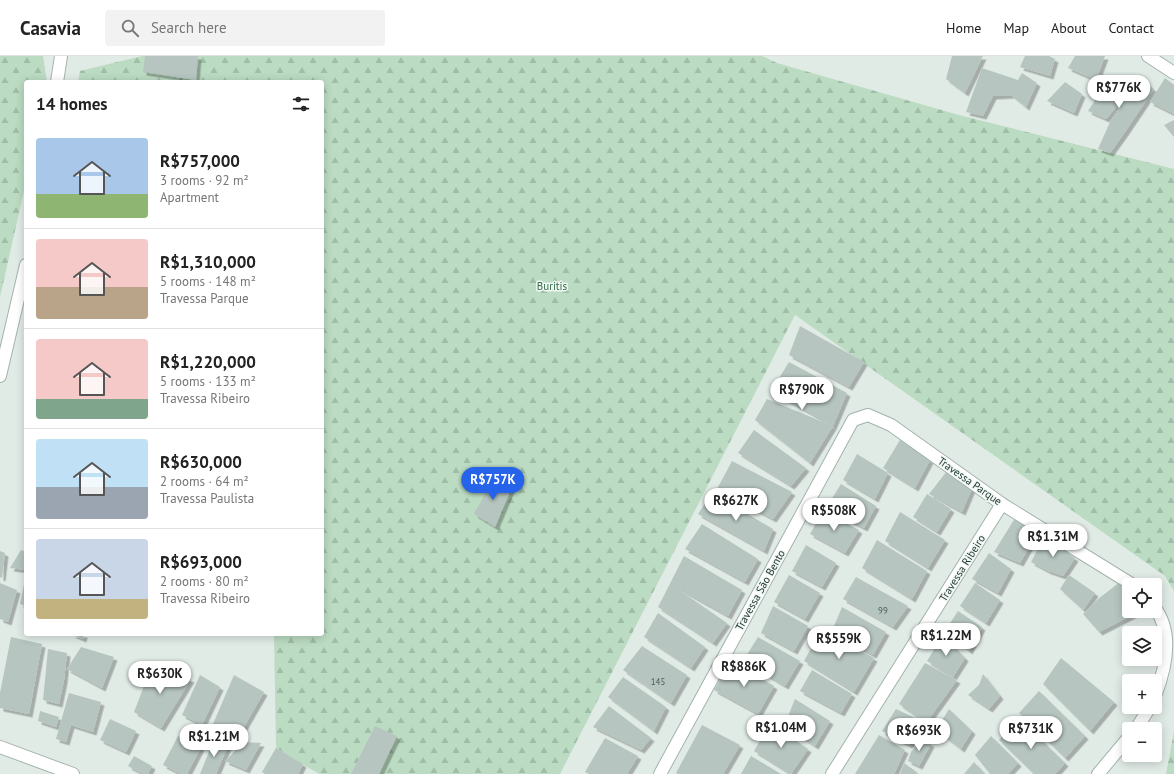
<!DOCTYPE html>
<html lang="en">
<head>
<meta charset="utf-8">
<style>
	body { margin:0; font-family:"PT Sans",sans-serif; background:#f2f2f2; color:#222; height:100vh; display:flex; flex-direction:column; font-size:15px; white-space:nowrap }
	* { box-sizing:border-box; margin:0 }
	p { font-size:13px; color:#767676 }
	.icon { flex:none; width:22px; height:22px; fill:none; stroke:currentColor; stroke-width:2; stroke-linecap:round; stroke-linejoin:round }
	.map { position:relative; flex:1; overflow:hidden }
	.details { position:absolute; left:24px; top:24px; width:300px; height:556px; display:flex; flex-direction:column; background:#fff; border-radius:4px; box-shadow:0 2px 10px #0003 }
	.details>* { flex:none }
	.buttons { position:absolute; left:1122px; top:522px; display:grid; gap:8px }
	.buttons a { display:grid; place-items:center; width:40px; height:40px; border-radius:4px; background:#fff; box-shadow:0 2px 10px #0003; font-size:20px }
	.price { position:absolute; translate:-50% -34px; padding:0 9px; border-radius:14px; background:#fff; color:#222; font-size:13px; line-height:26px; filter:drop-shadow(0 1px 2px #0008) }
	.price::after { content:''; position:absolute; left:50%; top:24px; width:12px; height:9px; margin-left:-6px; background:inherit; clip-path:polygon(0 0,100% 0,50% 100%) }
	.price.active { background:#2563eb; color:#fff }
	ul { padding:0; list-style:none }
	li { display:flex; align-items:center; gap:12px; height:100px; padding:0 12px }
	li+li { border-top:1px solid #e0e0e0 }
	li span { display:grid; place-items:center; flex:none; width:112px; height:80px; border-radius:4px; color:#555 }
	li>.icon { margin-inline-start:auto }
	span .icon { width:48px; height:48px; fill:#fffc; stroke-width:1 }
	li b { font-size:17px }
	h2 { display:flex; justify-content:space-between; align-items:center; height:48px; padding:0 12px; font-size:17px }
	header { display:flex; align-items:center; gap:24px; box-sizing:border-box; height:56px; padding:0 20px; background:#fff; border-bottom:1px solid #e0e0e0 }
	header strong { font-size:19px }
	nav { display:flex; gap:22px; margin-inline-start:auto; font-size:14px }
	.search { width:280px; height:36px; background:#f2f2f2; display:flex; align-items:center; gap:10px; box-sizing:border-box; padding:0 14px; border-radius:4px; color:#767676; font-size:15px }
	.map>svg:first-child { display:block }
	.forest { fill:url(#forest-firs) }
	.building { fill:#b6c5bf; filter:url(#shadow) }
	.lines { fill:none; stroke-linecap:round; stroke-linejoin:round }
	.minor-casing { stroke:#a4b2ad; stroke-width:14 }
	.minor { stroke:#fff; stroke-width:12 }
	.labels { text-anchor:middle; stroke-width:3; stroke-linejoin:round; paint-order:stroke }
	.number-label { font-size:9px; fill:#475d56 }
	.park-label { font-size:11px; fill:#2e6f45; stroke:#f1f7f4 }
	.street-label { font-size:11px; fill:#223a33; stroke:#f1f7f4 }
</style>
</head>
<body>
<header>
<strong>Casavia</strong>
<div class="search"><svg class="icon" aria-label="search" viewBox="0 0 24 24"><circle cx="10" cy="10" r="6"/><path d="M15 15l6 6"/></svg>Search here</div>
<nav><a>Home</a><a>Map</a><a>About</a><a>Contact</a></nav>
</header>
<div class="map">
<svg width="1174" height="718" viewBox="0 0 1174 718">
	<defs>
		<pattern id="forest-firs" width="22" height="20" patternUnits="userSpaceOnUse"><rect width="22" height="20" fill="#bbdbc2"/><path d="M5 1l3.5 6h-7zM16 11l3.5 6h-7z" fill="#a0bda7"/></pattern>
		<filter id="shadow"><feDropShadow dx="3.5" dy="3.5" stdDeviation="0" flood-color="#0004"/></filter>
	</defs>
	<rect width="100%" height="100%" fill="#e1ebe6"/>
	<!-- forest -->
	<g class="forest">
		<polygon points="0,0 43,0 47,26 26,26 26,126 0,241"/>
		<polygon points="142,0 762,0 777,7 959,59 1174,113 1174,535 1165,520 795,259 560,718 319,718 276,692 274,578 322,578 322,26 78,26 80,15"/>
		<polygon points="1174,675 1174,718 1166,718"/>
	</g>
	<!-- building -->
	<g class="building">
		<polygon points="145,0 198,0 196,24 143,16"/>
		<polygon points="952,0 983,0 965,37 946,23"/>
		<polygon points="1025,0 1049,0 1055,3 1050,20 1020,11"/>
		<polygon points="1075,0 1105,0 1096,24 1068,12"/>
		<polygon points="982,12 1018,24 1022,17 1037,27 1026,51 1011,39 993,40 983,60 966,56"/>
		<polygon points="1139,22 1154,33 1125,76 1110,97 1098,93 1110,66 1132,33 1106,63 1088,55 1108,24 1132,33"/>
		<polygon points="1165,22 1174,29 1174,58 1150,46"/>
		<polygon points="1065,26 1082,38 1074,57 1047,45"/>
		<polygon points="1174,64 1174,81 1164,69"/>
		<polygon points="800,270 864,306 849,331 789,299"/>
		<polygon points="789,306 847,337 833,370 810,407 755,364 767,343 833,370 771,335"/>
		<polygon points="754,374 806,412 791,430 738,397"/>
		<polygon points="900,384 930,404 915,432 883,412"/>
		<polygon points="857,398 888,417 875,443 843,424"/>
		<polygon points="732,405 792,436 773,463 717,433"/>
		<polygon points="947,415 973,430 962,456 929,438"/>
		<polygon points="490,419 511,433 495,471 474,458 483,442"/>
		<polygon points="841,428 876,450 864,472 826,452"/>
		<polygon points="712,437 773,473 764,495 698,458"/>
		<polygon points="927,438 951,453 937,476 913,461"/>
		<polygon points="823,455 859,474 845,497 810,478"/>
		<polygon points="900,456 945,484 928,512 885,485"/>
		<polygon points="1017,459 1037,477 1020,507 994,496"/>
		<polygon points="702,468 758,503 745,526 685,493"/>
		<polygon points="1043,483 1054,488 1075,502 1063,520 1048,515 1031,506"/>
		<polygon points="877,484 927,515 912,543 862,512"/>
		<polygon points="806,489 836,507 822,531 792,515"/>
		<polygon points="21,494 26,496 26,514 10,512"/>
		<polygon points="0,495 5,497 2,522 0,521"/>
		<polygon points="989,497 1011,513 998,537 972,523"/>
		<polygon points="684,500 742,534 728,560 672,529 727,567 713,587 658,551"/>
		<polygon points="789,519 820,537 805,563 774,546"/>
		<polygon points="1069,519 1095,537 1083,554 1060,533"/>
		<polygon points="856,521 908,550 893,571 843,543"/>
		<polygon points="25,523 26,523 26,550 20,548"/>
		<polygon points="1120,526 1129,545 1129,555 1133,555 1134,558 1099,576 1083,558 1098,543"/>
		<polygon points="0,527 17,534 8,566 0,563"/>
		<polygon points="975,527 1000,544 986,567 960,550"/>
		<polygon points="773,550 808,570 794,595 761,577"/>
		<polygon points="842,551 886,576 873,599 831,577"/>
		<polygon points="958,555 982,571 969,595 945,575"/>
		<polygon points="658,557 705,591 691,612 644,581"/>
		<polygon points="821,574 874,602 854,636 804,605"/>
		<polygon points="71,578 84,578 83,583"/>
		<polygon points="943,579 965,602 953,621 927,605"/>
		<polygon points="11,581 42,588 29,658 0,652 0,637"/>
		<polygon points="758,581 800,605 785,630 743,605"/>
		<polygon points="642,590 687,619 671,647 623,614"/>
		<polygon points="81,591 114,601 102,632 67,613"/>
		<polygon points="48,593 67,597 64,624 59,648 43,644"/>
		<polygon points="1061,602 1114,646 1090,675 1043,628"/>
		<polygon points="731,605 774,630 758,658 714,634"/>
		<polygon points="925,607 957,624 926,667 909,689 882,675 896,653 926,667 899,648"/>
		<polygon points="152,609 191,623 161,672 134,656"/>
		<polygon points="812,614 852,638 841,657 800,635"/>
		<polygon points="983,618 1000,640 989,653 968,639 979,629"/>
		<polygon points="200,619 220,631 202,669 182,659"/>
		<polygon points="234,619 264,636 237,683 213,668"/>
		<polygon points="623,621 666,651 654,675 608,641"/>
		<polygon points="1039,635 1085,680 1065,702 1019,657"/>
		<polygon points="69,637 101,646 93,676 71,669 66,686 56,683"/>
		<polygon points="795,643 830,665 815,690 784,670"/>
		<polygon points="609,650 651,682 641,694 593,671"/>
		<polygon points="949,653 972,675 961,693 936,674"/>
		<polygon points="40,655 59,661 56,671 38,665"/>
		<polygon points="1019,662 1065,707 1055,718 1034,718 999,684"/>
		<polygon points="110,663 136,675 126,696 100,684"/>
		<polygon points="770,667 808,693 791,718 754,695"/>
		<polygon points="702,669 740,689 723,718 678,718 676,717"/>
		<polygon points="375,670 397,680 379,718 351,718"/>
		<polygon points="879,679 905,694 894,718 855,718"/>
		<polygon points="178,680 201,691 187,718 181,718 163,709"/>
		<polygon points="991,680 1018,707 1008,718 990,718 975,699"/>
		<polygon points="215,681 228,690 216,718 200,718"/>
		<polygon points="605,682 638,700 627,718 589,718 585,716"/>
		<polygon points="922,682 931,688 919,710 908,705 911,696"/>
		<polygon points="244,686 261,687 246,714 225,705"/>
		<polygon points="276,692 303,708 298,718 265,718 262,716"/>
		<polygon points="134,700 152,710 148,718 143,718 128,710"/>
		<polygon points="751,700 781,718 741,718"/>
		<polygon points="974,706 985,718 964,718"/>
		<polygon points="904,707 918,717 917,718 900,718"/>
	</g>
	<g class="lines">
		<!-- minor casing -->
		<g class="minor-casing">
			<g id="minor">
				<polyline points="1148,0 1174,17"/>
				<polyline points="57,26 61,0"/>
				<polyline points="0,320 26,209"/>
				<path d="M 1155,552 C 1174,578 1166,612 1155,640"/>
				<polyline points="1136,673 1150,651"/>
				<polyline points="0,691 73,718"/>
				<polyline points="660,718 853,364 868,359 891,369 1002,448 1133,529"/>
				<polyline points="832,718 1002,448"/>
				<polyline points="1098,718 1129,681"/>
			</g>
		</g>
		<!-- minor -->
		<use href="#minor" class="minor"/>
	</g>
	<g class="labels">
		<!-- number labels -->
		<g class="number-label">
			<text x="883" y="558">99</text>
			<text x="658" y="629">145</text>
		</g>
		<!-- park labels -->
		<g class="park-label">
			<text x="552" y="234">Buritis</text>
		</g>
		<!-- street labels -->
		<g class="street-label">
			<text transform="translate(970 425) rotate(35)" y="4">Travessa Parque</text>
			<text transform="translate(962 512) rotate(-58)" y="4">Travessa Ribeiro</text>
			<text transform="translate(760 534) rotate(-61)" y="4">Travessa São Bento</text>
		</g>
	</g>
</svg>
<div class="buttons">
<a><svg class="icon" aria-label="locate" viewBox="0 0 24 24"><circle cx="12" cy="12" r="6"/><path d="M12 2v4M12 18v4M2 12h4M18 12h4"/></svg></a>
<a><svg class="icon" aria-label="layers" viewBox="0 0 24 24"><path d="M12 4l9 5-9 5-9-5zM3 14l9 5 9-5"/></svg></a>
<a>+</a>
<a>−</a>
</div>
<b class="price" style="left:1119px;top:53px">R$776K</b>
<b class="price" style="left:802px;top:355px">R$790K</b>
<b class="price active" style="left:493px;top:445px">R$757K</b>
<b class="price" style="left:736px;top:466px">R$627K</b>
<b class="price" style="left:834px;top:476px">R$508K</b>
<b class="price" style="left:1053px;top:502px">R$1.31M</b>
<b class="price" style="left:946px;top:601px">R$1.22M</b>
<b class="price" style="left:839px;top:604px">R$559K</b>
<b class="price" style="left:744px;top:632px">R$886K</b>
<b class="price" style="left:160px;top:639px">R$630K</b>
<b class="price" style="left:781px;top:693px">R$1.04M</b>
<b class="price" style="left:1031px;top:694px">R$731K</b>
<b class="price" style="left:919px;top:696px">R$693K</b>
<b class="price" style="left:214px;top:702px">R$1.21M</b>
<section class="details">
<h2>14 homes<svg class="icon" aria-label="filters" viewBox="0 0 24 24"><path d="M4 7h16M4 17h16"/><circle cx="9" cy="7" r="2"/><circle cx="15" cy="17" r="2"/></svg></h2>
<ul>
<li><span style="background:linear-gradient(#a9c7e8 70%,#8fb573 0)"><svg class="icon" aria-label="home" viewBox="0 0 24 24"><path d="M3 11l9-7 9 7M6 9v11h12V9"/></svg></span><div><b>R$757,000</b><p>3 rooms · 92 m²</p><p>Apartment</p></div></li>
<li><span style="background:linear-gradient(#f6c9c9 60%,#b9a48a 0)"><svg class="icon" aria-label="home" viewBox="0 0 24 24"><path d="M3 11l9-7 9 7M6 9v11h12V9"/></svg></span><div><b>R$1,310,000</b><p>5 rooms · 148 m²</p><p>Travessa Parque</p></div></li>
<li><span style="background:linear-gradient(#f6c9c9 75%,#7fa58c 0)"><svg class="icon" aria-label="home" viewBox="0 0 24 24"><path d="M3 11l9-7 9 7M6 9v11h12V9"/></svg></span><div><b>R$1,220,000</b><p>5 rooms · 133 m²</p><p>Travessa Ribeiro</p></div></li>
<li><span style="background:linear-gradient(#bfe0f5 60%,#9aa5b1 0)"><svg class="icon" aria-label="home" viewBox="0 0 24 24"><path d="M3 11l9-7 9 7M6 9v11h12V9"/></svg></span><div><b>R$630,000</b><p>2 rooms · 64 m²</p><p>Travessa Paulista</p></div></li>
<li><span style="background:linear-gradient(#c9d6e8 75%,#c2b280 0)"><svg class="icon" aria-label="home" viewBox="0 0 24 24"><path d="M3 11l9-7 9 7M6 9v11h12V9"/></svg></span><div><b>R$693,000</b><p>2 rooms · 80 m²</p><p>Travessa Ribeiro</p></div></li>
</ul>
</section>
</div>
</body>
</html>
